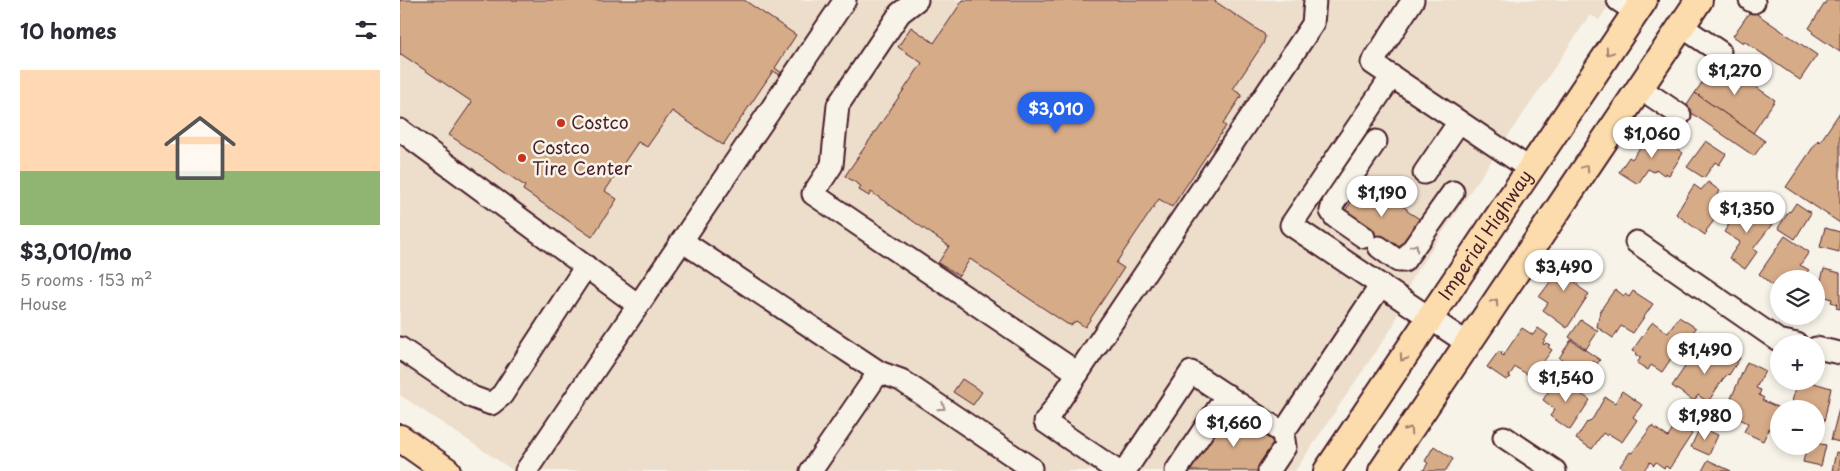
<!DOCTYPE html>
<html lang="en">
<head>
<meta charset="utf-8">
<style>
	body { margin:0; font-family:"Playpen Sans",sans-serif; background:#f2f2f3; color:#2b2b33; height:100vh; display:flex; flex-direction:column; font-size:19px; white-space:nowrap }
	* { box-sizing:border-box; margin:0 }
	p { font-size:16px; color:#7c7c81 }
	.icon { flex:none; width:28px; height:28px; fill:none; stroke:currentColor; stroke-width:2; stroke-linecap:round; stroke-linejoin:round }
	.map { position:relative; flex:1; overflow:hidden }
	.details { display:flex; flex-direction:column; background:#fff; width:400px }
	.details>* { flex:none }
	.tools { position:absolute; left:1370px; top:270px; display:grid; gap:10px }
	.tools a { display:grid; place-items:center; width:55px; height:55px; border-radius:50%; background:#fff; box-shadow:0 2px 8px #0003; font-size:25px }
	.price { position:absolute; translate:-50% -42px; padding:0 11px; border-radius:18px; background:#fff; color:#222; font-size:16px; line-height:32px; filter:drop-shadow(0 1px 2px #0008) }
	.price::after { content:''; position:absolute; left:50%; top:30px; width:15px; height:11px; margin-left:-8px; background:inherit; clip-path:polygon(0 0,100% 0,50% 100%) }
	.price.current { background:#2563eb; color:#fff }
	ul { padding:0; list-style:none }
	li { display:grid; align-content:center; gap:10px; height:265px; padding:0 20px }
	li span { display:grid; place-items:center; height:155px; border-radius:0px; color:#555 }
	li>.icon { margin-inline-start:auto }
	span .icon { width:90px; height:90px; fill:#fffc; stroke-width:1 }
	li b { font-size:21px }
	h2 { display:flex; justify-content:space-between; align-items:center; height:60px; padding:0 20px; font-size:21px }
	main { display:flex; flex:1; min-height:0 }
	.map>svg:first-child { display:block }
	.built { fill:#edddcb }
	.building { fill:#d6ab88; stroke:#4a1f2b }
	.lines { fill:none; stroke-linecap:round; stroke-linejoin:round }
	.minor-casing { stroke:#4a1f2b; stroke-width:25 }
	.major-casing { stroke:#4a1f2b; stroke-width:30 }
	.minor { stroke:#f7f3e8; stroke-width:21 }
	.major { stroke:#fcdcac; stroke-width:26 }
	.oneway { stroke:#a37e6c }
	.oneway2 { stroke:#a0898a }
	.poi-dot { fill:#c8321e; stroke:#f7f3e8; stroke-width:2 }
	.labels { text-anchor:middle; stroke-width:5; stroke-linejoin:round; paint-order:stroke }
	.poi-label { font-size:18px; fill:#4a1f2b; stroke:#f7f3e8; text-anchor:start }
	.street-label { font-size:18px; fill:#4a1f2b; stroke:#f7f3e8 }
</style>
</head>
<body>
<main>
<section class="details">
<h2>10 homes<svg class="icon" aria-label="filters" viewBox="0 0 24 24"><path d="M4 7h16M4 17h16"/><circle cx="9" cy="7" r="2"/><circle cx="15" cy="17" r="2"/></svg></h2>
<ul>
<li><span style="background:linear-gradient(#ffd9b3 65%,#8fb573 0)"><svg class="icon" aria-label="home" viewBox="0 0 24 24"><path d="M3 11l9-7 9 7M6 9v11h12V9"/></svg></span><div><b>$3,010/mo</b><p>5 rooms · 153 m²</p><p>House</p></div></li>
</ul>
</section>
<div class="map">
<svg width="1440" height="471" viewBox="0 0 1440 471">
	<rect width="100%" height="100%" fill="#f7f3e8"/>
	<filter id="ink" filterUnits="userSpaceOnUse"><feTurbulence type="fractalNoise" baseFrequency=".02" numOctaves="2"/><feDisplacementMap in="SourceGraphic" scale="10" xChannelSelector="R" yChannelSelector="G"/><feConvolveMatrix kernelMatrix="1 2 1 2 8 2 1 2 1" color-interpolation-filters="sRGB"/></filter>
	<g filter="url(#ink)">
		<!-- built -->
		<polygon class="built" points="0,0 1212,0 1199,20 1190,15 1012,278 993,326 895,471 114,471 0,395"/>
		<!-- building -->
		<g class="building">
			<polygon points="0,0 344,0 396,35 375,68 382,73 380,75 373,71 323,145 272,111 247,147 238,142 205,191 217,199 192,237 123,190 125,186 49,135 72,102 1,54 0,56"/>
			<polygon points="563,0 813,0 864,34 865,37 863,44 833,89 842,95 823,124 826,126 772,207 759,199 716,263 724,268 685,327 676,321 671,325 667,324 570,259 559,276 538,263 549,246 471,192 469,196 459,190 461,186 445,176 522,63 498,47 511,27 534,43"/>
			<polygon points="1427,0 1440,0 1440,52 1412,33 1413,31 1409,28"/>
			<polygon points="1351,10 1417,55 1400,80 1344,41 1343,43 1333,36"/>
			<polygon points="1317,60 1375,100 1353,133 1295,93"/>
			<polygon points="1295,93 1365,141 1354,156 1290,112 1283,111"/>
			<polygon points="1440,112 1440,223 1386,187 1418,140 1420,142"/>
			<polygon points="1252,131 1283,153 1269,175 1265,173 1264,175 1256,169 1254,172 1248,169 1238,184 1219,172 1229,157 1232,159"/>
			<polygon points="1306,141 1326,154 1319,165 1315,162 1304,178 1287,167"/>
			<polygon points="965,182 977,190 980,186 987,191 984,195 1007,209 1007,211 1021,220 1002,249 985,238 974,254 959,243 970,228 945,211"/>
			<polygon points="1308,182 1320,191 1314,200 1324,207 1306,231 1307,232 1305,235 1276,214 1294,185 1301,190"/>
			<polygon points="1343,203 1352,210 1351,212 1352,213 1356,208 1362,212 1358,217 1360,218 1362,215 1373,223 1353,249 1357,252 1345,269 1329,258 1340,242 1324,232"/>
			<polygon points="1396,203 1411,213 1395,239 1378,228 1389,211 1390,212"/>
			<polygon points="1425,228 1440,232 1439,252 1420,247"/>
			<polygon points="1385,236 1409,252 1400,265 1409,270 1401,279 1379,279 1379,291 1359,274"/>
			<polygon points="1165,253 1183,266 1174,279 1179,287 1189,294 1167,328 1143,310 1148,303 1139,297 1156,274 1158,270 1154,268"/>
			<polygon points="1424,269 1440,273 1440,309 1436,308 1437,304 1431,302 1432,299 1417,294"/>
			<polygon points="1215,289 1224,296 1225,294 1229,297 1233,291 1253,304 1233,333 1221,326 1213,338 1197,327 1200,311"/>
			<polygon points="1279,317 1296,328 1284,345 1281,344 1262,372 1251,365 1248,370 1237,363 1241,357 1235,355 1236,353 1232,351 1251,324 1253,322 1268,333"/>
			<polygon points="1181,320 1198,331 1186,349 1169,337"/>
			<polygon points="1122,328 1133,335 1138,328 1148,335 1143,343 1144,345 1146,343 1150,345 1148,347 1152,350 1132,377 1115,367 1109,376 1111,377 1106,380 1087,367 1098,352 1103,352 1101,354 1103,356"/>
			<polygon points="1171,340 1200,360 1197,364 1193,361 1184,375 1159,358"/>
			<polygon points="1323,347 1340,358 1329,375 1328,374 1323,379 1308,402 1298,395 1294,401 1272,386 1293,355 1303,361 1307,362 1308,361 1312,363"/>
			<polygon points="1347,362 1365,371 1356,388 1361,390 1359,395 1364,398 1362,400 1379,408 1363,441 1344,432 1348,423 1325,412"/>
			<polygon points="1157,378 1190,400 1170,430 1150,416 1155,409 1143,400"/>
			<polygon points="562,379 582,392 573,405 553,392"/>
			<polygon points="1395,381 1407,381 1431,388 1424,422 1416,420 1416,409 1390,409 1397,383"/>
			<polygon points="1222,391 1242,405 1233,417 1237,420 1222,442 1209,434 1207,436 1203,433 1192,449 1176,439 1187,422 1188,423 1193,418 1205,397 1215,403"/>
			<polygon points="1440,405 1440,442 1431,440"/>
			<polygon points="826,410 877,444 866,471 785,471"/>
			<polygon points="1277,423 1292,434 1269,469 1266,466 1264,468 1256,462 1254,465 1250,462 1243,471 1227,471 1220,466 1230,452 1232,453 1252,426 1268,437"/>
			<polygon points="1300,427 1318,435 1309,455 1291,447"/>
			<polygon points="1416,443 1426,445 1421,466 1403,462 1407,446 1416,446"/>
			<polygon points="1034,446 1053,459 1045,471 1023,471 1028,463 1025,461"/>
			<polygon points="1436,452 1440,453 1440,471 1432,471"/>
			<polygon points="1308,460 1331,471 1302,471"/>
		</g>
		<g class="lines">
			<!-- minor casing -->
			<g class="minor-casing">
				<g id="minor">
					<polyline points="517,0 500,13 438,105 432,165 413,194 678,373"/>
					<polyline points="1013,0 972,63 1130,169"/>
					<polyline points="1218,0 1236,12"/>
					<polyline points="1350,0 1354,2"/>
					<polyline points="1281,26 1320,52"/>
					<polyline points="992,76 891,225 1067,343"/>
					<polyline points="1240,88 1280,115"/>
					<polyline points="0,130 238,305"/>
					<polyline points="1024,173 1059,122"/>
					<polyline points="964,237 935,217 931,211 933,204 976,141"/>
					<polyline points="282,241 479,372 501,380 631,468"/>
					<polyline points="1236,242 1378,340 1397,344"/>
					<polyline points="979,247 998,261 1004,261 1053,192"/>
					<polyline points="0,348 72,397 91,404 102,395 186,266"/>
					<polyline points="1416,348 1440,353"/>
					<polyline points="1104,437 1155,471"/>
					<polyline points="126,471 445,0"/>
					<polyline points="411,471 479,372"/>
					<polyline points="717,471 645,422 913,24 915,0"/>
					<polyline points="725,471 791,372 883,433"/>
					<polyline points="776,471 827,395"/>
					<polyline points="869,471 885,447 883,433 981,285"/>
				</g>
			</g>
			<!-- major casing -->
			<g class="major-casing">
				<g id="major">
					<polyline points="0,438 47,471"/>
					<path id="s1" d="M 927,471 L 1244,0"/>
					<polyline points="982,471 1299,0"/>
				</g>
			</g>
			<!-- minor -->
			<use href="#minor" class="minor"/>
			<!-- major -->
			<use href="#major" class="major"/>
		</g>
		<!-- one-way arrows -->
		<defs><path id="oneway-chevron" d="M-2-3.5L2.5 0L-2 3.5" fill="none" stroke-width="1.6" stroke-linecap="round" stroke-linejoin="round" transform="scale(1.25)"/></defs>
		<g class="oneway">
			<use href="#oneway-chevron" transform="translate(1209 52) rotate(124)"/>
			<use href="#oneway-chevron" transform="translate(1186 168) rotate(-56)"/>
			<use href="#oneway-chevron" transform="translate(1095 302) rotate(-56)"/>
			<use href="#oneway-chevron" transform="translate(1003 358) rotate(124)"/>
			<use href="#oneway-chevron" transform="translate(1009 430) rotate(-56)"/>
		</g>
		<g class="oneway2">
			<use href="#oneway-chevron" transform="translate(1015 247) rotate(-56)"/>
			<use href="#oneway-chevron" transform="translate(542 407) rotate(34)"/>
		</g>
	</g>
	<!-- markers -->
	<g class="poi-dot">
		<circle cx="161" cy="123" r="5"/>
		<circle cx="122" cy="158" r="5"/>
	</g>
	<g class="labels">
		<!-- poi labels -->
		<g class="poi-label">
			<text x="171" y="129">Costco</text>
			<text x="132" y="154">Costco<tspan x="132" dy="21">Tire Center</tspan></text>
		</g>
		<!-- street labels -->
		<g class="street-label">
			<text dy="6" stroke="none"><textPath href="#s1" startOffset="284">Imperial Highway</textPath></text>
		</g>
	</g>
</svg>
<div class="tools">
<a><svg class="icon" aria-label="layers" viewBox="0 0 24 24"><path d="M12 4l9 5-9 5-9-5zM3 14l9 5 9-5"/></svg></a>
<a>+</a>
<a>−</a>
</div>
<b class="price" style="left:1335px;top:96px">$1,270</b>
<b class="price current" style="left:656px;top:134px">$3,010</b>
<b class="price" style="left:1252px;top:159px">$1,060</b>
<b class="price" style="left:982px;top:218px">$1,190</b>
<b class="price" style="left:1347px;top:234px">$1,350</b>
<b class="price" style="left:1164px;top:292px">$3,490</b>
<b class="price" style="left:1305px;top:375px">$1,490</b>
<b class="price" style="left:1166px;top:403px">$1,540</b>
<b class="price" style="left:1305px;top:441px">$1,980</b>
<b class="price" style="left:834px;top:448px">$1,660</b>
</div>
</main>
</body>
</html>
